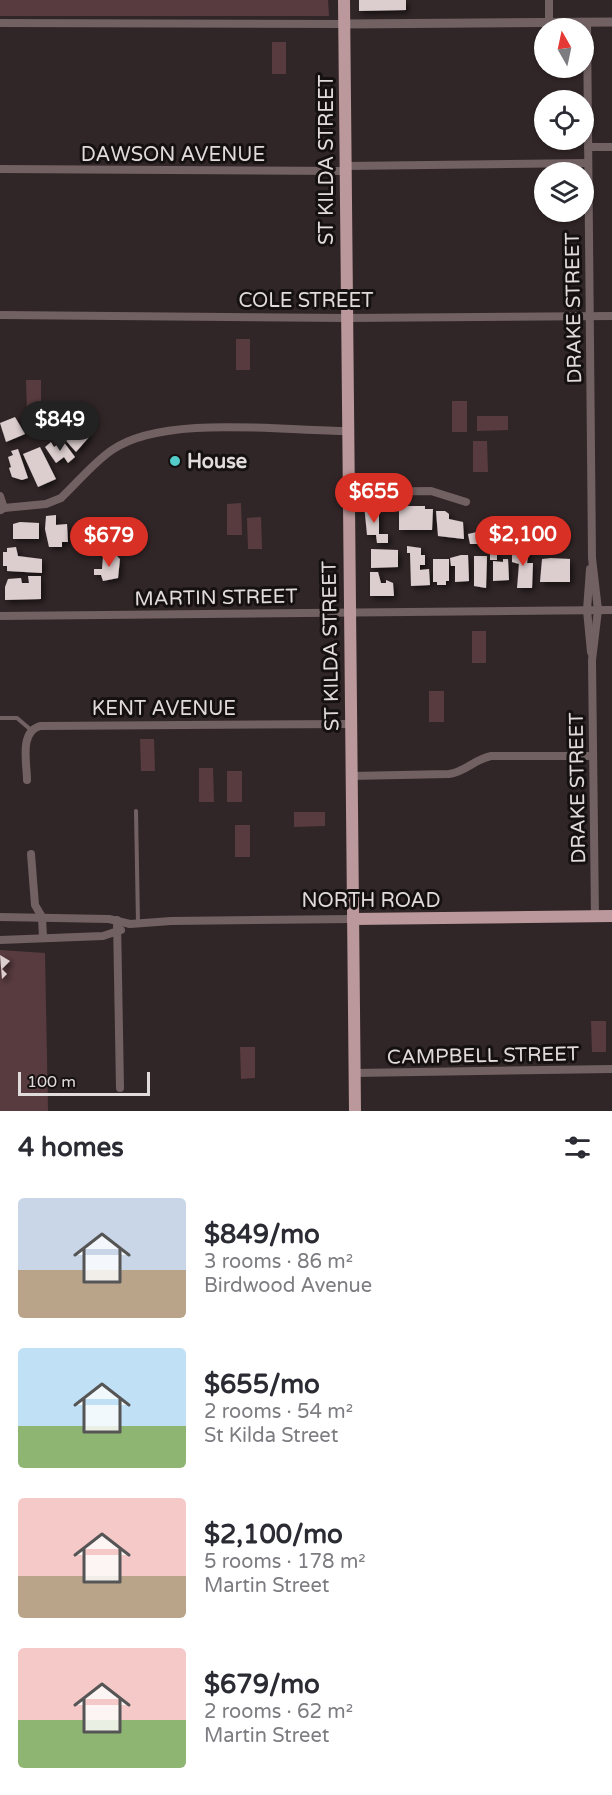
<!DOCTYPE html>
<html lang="en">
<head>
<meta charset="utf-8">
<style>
	body { margin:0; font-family:"Varela Round",sans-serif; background:#f2f2f3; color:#2b2b33; height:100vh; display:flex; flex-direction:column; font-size:22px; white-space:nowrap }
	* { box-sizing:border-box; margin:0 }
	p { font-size:20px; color:#7c7c81 }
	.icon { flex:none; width:33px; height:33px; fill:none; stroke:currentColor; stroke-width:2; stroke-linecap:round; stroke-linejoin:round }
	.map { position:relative; height:1111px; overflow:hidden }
	.sheet { display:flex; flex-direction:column; background:#fff; flex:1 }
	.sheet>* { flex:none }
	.needle { width:39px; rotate:351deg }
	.fabs { position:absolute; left:534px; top:18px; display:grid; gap:12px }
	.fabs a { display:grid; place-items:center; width:60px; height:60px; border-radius:50%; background:#fff; box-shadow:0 2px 4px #0004; font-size:30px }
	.scale { position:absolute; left:18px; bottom:15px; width:132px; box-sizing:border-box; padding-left:6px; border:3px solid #e2dbdc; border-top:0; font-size:16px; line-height:21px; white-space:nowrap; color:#e2dbdc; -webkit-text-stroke:4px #151111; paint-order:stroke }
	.price { position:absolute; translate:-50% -51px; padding:0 14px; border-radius:21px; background:#d93025; color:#fff; font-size:20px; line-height:39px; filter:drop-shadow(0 2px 3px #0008) }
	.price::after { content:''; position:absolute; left:50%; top:36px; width:18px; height:14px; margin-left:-9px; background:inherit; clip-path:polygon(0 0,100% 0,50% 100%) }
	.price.current { background:#222; color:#fff }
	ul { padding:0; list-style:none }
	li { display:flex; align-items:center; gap:18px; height:150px; padding:0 18px }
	li span { display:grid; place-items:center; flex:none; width:168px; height:120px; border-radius:6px; color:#555 }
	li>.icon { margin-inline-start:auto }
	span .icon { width:72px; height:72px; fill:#fffc; stroke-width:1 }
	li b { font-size:26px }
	h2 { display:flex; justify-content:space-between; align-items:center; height:72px; padding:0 18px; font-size:26px }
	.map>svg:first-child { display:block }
	.green { fill:#583b3e }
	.building { fill:#dccecf; filter:url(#shadow) }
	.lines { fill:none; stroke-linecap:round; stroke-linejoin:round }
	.service { stroke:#726163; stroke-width:4 }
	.minor { stroke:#726163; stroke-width:8 }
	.tertiary { stroke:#726163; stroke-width:9 }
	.primary { stroke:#bb989b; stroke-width:12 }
	.poi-dot { fill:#53cdc9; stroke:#151111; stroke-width:2 }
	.labels { text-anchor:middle; stroke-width:6; stroke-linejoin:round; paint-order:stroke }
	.street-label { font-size:20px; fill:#e2dbdc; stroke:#151111 }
	.poi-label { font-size:20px; font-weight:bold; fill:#e2dbdc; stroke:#151111; text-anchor:start }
</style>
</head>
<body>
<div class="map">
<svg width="612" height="1111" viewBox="0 0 612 1111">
	<defs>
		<filter id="shadow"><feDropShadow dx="3" dy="3" stdDeviation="3" flood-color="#0009"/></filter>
	</defs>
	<rect width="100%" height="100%" fill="#312627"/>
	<!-- green -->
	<g class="green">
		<polygon points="0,0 328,0 329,16 0,16"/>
		<rect x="272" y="42" width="14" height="32"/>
		<rect x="236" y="339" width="14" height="31"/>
		<polygon points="26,380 41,380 41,412 27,412"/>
		<rect x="452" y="401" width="15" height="31"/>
		<polygon points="477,416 508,416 508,430 477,431"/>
		<polygon points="473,441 487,441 488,472 473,472"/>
		<polygon points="241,503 242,535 227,535 227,504"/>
		<polygon points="261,517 262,549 248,549 247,518"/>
		<polygon points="125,521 140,521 140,552 126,553"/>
		<rect x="472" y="631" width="14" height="32"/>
		<rect x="429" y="691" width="15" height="31"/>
		<polygon points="140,739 154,739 155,771 141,771"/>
		<polygon points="199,768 213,768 214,802 199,802"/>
		<rect x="227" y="771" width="15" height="31"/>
		<polygon points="294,812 325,812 325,826 294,827"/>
		<rect x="235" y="825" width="15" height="32"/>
		<polygon points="0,950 45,953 48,1111 0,1111"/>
		<polygon points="591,1021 606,1021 606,1052 592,1052"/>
		<polygon points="240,1047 255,1047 255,1078 241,1079"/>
	</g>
	<!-- building -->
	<g class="building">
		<polygon points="359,0 406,0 406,10 359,11"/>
		<polygon points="15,417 25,434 6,442 0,423"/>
		<polygon points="69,418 71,421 74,418 89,437 76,452 60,434 66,429 64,427 67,424 65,421"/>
		<polygon points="63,441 75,457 68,463 64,457 56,463 45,447 51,442 54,447"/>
		<polygon points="40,447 56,479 38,487 23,454"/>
		<polygon points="18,449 28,478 22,480 12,477 9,468 11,467 8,457 13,455 11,451"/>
		<polygon points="364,504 372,504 372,511 379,511 379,534 388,534 388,543 377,543 376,535 367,535"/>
		<polygon points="399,506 425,506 425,509 433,509 432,530 399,530"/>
		<polygon points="436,511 445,511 449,514 449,519 463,522 464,539 438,536"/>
		<polygon points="56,515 56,525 67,524 68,542 62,542 62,547 49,547 45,529 46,516"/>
		<polygon points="549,517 549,520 559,520 565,524 567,540 530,543 530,519"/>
		<polygon points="20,522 39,523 39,539 13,539 13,524"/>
		<polygon points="503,527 510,527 510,541 485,541 485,529"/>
		<polygon points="477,532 480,544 470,544 468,534"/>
		<polygon points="407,546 421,548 421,555 425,555 425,565 420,565 420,570 429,569 430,585 411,586 410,553 407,553"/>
		<polygon points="16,547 18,556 42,559 42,573 7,571 7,566 3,566 3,552 7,552 7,548"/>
		<rect x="490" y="547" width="7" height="13"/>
		<polygon points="512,547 529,547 527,563 533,563 532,588 517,588 519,564 512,562"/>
		<polygon points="371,549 398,550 398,567 371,568"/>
		<polygon points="461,555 468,555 469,581 455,582 455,566 451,566 450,558"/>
		<polygon points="103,556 117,556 120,559 118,578 103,581 101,575 94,575 94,569 102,569"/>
		<polygon points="474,556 487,556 486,588 474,586"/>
		<polygon points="551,558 570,559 570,582 540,582 542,559"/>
		<polygon points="433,559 449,559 449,581 446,581 446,585 437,585 437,582 433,582"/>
		<polygon points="503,559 508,559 509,580 493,581 493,561 503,562"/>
		<polygon points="370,572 378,572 381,583 386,583 386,580 393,583 394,596 370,596"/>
		<polygon points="28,576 41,576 41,599 5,600 5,587 8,579 21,578 22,583 29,583"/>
		<polygon points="0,955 10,961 2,969 7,974 2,979"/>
	</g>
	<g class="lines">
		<!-- service -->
		<g class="service">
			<polyline points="0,718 17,718 31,730"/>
			<polyline points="136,811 138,923"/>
		</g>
		<!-- minor -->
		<g class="minor">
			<polyline points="549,22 549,0"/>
			<polyline points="587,22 592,558 598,610 592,660 595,917"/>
			<polyline points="0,23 344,24"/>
			<polyline points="588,147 612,147"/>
			<polyline points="345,166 588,163"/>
			<polyline points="0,169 346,171"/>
			<polyline points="0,315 347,318 612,316"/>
			<polyline points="348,492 431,491 466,502"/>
			<polyline points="0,496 4,508 1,510"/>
			<path d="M 4,508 L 46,504 L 61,498 C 78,482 93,463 112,450 C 163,414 284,431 347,431"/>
			<polyline points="590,569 587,610 591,652"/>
			<polyline points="0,616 612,610"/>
			<path d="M 351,776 L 449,774 C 465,772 475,759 491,756 L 593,756"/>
			<path d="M 27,780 C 27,763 19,732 40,726 L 350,724"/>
			<polyline points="31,854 35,905 42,917 43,937"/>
			<polyline points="0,917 109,919 130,924 171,921 353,919"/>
			<polyline points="117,920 120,1088"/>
			<polyline points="0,940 103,936 121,930"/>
			<polyline points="355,1073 612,1069"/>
		</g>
		<!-- tertiary -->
		<polyline class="tertiary" points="344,24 612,22"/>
		<!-- primary -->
		<g class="primary">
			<polyline points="344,0 355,1111"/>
			<polyline points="353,919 612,916"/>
		</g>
	</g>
	<!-- markers -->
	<circle class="poi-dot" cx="175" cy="461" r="6"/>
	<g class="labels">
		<!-- street labels -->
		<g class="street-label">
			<text x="173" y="161">DAWSON AVENUE</text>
			<text transform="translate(326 160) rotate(-90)" y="7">ST KILDA STREET</text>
			<text x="306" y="307">COLE STREET</text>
			<text transform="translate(573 308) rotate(-91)" y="7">DRAKE STREET</text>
			<text transform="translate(216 597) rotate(-1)" y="7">MARTIN STREET</text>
			<text transform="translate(330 646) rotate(-91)" y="7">ST KILDA STREET</text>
			<text x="164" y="715">KENT AVENUE</text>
			<text transform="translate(577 788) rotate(-91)" y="7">DRAKE STREET</text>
			<text x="371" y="907">NORTH ROAD</text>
			<text transform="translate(483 1055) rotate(-1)" y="7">CAMPBELL STREET</text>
		</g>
		<!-- poi labels -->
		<g class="poi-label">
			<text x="187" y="468">House</text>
		</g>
	</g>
</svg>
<div class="fabs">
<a><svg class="needle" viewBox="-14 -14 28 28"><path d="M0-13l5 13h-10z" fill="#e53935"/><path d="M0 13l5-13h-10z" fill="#7c7c81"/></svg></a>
<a><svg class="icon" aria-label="locate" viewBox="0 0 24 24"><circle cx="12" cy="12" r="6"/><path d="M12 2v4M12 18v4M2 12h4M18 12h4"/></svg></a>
<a><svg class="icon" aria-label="layers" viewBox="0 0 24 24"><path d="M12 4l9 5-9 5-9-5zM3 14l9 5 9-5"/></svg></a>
</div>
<div class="scale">100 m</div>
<b class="price current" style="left:60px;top:452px">$849</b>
<b class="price" style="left:374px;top:524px">$655</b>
<b class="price" style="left:523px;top:567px">$2,100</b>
<b class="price" style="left:109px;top:568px">$679</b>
</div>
<section class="sheet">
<h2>4 homes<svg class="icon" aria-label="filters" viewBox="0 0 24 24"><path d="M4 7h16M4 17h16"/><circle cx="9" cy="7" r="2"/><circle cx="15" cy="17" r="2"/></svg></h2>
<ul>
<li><span style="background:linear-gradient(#c9d6e8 60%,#b9a48a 0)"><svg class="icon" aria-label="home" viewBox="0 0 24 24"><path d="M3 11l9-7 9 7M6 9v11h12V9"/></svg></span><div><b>$849/mo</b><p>3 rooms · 86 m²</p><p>Birdwood Avenue</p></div></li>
<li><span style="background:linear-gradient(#bfe0f5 65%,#8fb573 0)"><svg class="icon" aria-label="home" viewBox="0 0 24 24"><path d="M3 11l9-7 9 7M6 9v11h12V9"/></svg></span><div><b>$655/mo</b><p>2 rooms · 54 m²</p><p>St Kilda Street</p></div></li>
<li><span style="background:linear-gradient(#f6c9c9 65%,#b9a48a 0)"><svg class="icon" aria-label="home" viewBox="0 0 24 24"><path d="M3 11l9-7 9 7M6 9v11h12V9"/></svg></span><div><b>$2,100/mo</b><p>5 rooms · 178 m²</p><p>Martin Street</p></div></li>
<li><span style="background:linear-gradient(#f6c9c9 60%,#8fb573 0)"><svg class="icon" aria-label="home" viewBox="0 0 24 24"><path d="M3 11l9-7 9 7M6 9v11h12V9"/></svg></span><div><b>$679/mo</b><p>2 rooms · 62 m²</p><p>Martin Street</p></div></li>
</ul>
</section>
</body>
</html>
